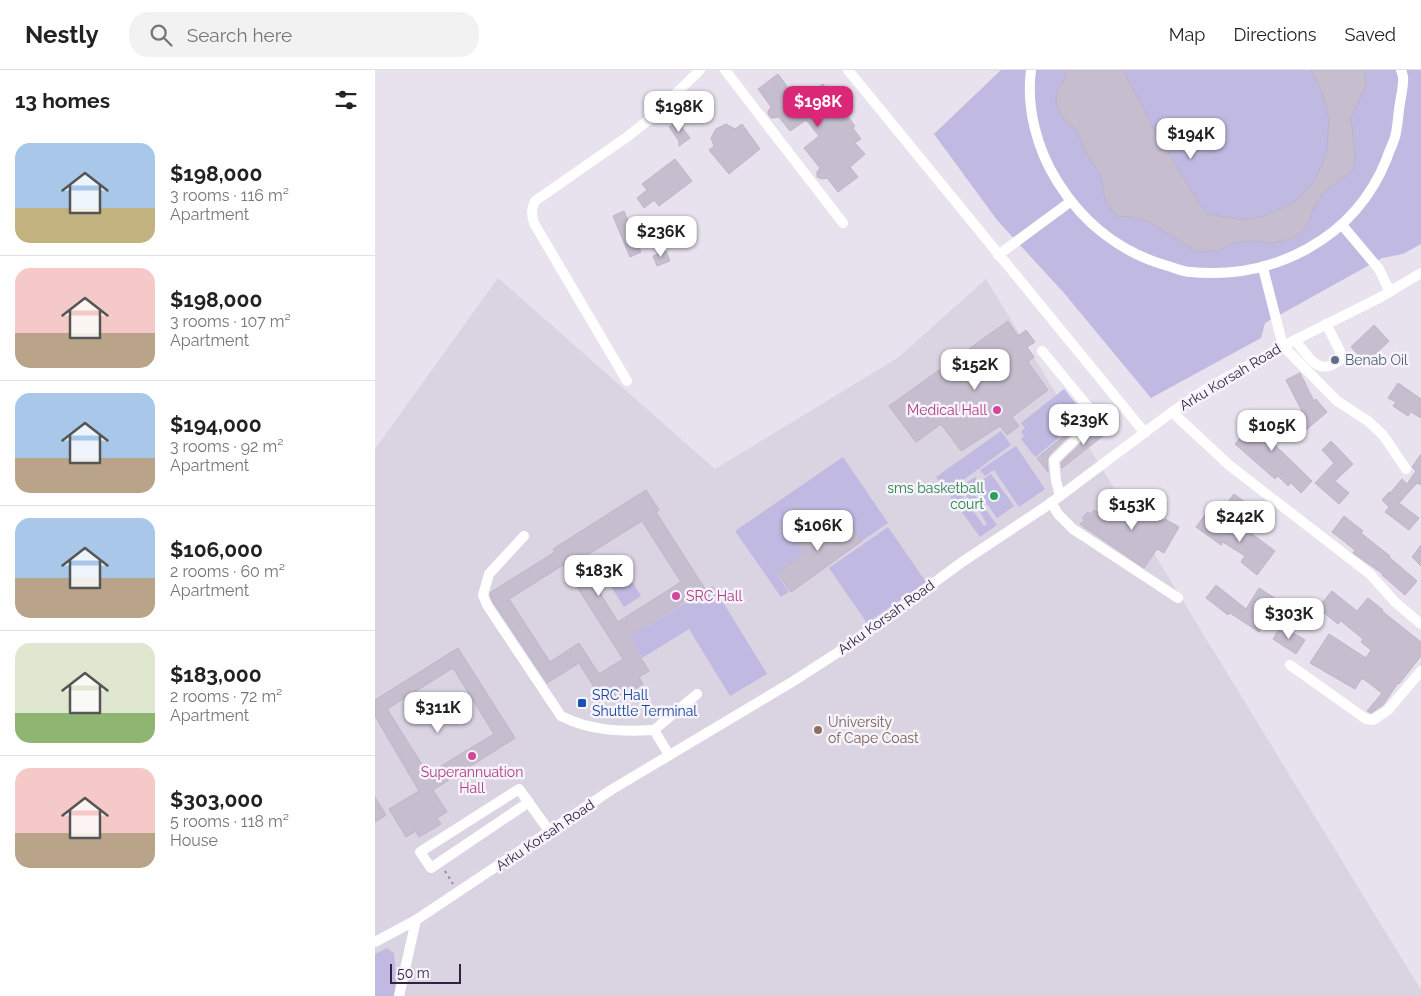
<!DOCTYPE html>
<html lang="en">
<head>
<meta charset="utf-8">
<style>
	body { margin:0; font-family:Raleway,sans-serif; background:#f2f2f2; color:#222; height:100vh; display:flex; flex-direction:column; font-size:19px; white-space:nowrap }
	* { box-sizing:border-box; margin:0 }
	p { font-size:16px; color:#767676 }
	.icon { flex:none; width:28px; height:28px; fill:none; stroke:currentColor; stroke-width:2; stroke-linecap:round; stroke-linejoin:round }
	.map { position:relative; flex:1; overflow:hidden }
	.drawer { display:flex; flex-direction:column; background:#fff; width:375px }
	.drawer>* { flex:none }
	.scale { position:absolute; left:15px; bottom:12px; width:71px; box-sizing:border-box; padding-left:5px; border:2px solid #352041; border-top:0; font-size:14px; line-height:18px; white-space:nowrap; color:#352041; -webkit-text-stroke:4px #f6f3fa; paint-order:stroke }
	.price { position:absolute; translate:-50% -42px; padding:0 11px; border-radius:10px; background:#fff; color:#222; font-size:16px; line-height:32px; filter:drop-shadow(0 1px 2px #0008) }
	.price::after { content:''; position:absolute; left:50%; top:30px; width:15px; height:11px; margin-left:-8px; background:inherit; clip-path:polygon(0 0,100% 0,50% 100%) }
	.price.on { background:#db2777; color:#fff }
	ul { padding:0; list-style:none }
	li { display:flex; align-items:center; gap:15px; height:125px; padding:0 15px }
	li+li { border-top:1px solid #e0e0e0 }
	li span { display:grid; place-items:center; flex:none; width:140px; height:100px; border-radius:15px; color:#555 }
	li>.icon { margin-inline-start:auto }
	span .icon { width:60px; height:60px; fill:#fffc; stroke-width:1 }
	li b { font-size:21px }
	h2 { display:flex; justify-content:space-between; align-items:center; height:60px; padding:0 15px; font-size:21px }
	header { display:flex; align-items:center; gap:30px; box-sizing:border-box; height:70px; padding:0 25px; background:#fff; border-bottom:1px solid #e0e0e0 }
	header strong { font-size:24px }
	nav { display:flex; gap:28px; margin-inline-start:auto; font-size:18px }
	.search { width:350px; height:45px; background:#f2f2f2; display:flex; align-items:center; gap:12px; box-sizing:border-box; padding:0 18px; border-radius:20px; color:#767676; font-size:19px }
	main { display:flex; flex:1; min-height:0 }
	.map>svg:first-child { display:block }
	.built { fill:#dad3e2 }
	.green { fill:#c0b9e1 }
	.building { fill:#c6becf; stroke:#beb4c8; fill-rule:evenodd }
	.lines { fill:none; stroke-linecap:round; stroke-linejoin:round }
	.path { stroke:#9f7fb4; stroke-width:2; stroke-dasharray:2.5 4; stroke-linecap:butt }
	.minor { stroke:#fff; stroke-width:10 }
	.service-dot { fill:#5c6f8a; stroke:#f6f3fa; stroke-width:2 }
	.hotel-dot { fill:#d1479c; stroke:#f6f3fa; stroke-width:2 }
	.leisure-dot { fill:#2e9e5b; stroke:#f6f3fa; stroke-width:2 }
	.transit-dot { fill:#1a4fb4; stroke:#f6f3fa; stroke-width:2 }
	.education-dot { fill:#8d6e63; stroke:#f6f3fa; stroke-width:2 }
	.labels { text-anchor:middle; stroke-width:5; stroke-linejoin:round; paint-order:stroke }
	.service-label { font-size:14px; fill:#4e5e75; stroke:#f6f3fa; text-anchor:start }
	.street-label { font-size:14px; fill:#352041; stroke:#f6f3fa }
	.hotel-label { font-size:14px; fill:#b23c85; stroke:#f6f3fa; text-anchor:end }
	.leisure-label { font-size:14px; fill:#27864d; stroke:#f6f3fa; text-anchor:end }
	.transit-label { font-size:14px; fill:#164399; stroke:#f6f3fa; text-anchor:start }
	.education-label { font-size:14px; fill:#785e54; stroke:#f6f3fa; text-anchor:start }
</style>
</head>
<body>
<header>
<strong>Nestly</strong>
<div class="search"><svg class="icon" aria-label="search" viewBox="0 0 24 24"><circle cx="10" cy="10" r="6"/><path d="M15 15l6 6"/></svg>Search here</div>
<nav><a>Map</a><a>Directions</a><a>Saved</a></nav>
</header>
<main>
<section class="drawer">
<h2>13 homes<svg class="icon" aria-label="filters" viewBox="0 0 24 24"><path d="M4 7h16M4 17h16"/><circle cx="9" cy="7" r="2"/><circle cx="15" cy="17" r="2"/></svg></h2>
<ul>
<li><span style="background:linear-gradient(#a9c7e8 65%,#c2b280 0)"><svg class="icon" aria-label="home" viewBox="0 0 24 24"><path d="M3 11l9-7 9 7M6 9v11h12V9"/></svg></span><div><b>$198,000</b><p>3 rooms · 116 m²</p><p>Apartment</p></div></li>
<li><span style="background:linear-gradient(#f6c9c9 65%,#b9a48a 0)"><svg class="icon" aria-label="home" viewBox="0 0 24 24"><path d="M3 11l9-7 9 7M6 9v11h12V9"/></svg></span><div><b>$198,000</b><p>3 rooms · 107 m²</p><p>Apartment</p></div></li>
<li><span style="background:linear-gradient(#a9c7e8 65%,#b9a48a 0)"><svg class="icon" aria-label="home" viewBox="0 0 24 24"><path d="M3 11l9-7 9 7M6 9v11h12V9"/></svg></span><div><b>$194,000</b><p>3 rooms · 92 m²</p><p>Apartment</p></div></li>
<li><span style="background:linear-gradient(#a9c7e8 60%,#b9a48a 0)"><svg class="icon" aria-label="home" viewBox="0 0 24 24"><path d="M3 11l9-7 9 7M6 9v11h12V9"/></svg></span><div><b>$106,000</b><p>2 rooms · 60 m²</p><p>Apartment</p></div></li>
<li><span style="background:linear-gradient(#dfe7d0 70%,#8fb573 0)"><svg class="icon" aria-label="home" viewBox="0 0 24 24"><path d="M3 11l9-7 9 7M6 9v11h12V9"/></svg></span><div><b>$183,000</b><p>2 rooms · 72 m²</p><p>Apartment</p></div></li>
<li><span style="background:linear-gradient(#f6c9c9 65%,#b9a48a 0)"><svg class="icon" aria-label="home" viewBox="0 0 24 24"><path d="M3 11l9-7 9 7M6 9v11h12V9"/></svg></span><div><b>$303,000</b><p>5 rooms · 118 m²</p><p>House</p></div></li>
</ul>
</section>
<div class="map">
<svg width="1046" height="926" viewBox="0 0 1046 926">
	<rect width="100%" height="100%" fill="#e7e2ee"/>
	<!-- built -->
	<polygon class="built" points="123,208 340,399 524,287 611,209 1046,920 1046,926 0,926 0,379"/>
	<!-- green -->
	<g class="green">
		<polygon points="626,0 1046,0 1046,174 1028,184 1007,188 890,253 886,268 776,328 689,223 622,150 559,64"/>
		<polygon points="689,319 711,346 660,387 646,369 649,366 646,362 650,358 646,353"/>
		<polygon points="626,361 636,375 580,416 609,456 612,454 605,442 610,439 622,455 605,467 561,407"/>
		<polygon points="641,376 670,419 644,437 619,400 610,406 605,400"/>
		<polygon points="468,387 513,453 487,471 474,452 455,464 443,448 417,466 429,483 401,503 414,522 406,527 360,461"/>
		<polygon points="616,404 639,436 622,448 599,416"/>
		<polygon points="600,407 603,411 594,417 605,432 598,436 585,417"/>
		<polygon points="513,457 551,512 492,553 454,498"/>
		<polygon points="246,493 266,526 249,537 228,504"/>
		<polygon points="338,516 392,604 355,626 314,559 267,588 254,567"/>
		<polygon points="12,878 19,883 21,908 19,926 0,926 0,884"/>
	</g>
	<!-- building -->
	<g class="building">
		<polygon points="691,0 748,0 780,61 831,144 868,150 890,146 920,132 940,110 952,82 954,49 948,25 936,0 989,0 991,14 976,47 980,87 978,100 948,123 939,137 932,156 919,168 896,173 881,171 861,172 842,181 822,182 775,152 757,147 742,146 730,130 726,105 711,83 701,59 692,53 685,43 681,32 682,21 690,9"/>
		<polygon points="403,4 416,22 423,17 431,27 448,14 480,56 478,58 486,69 480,73 490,84 475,97 483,107 463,122 452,108 447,109 442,107 442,102 445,98 429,78 444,66 431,50 415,61 404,47 396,48 393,44 393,41 396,37 383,19"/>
		<polygon points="302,51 315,68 304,76 304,71 294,57"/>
		<polygon points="351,54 360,59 367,54 385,79 354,104 334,80 339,76 336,68 341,59"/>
		<polygon points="300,89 317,111 284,136 279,130 269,138 262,128 272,120 267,114"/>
		<polygon points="249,141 266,182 255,187 238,146"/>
		<polygon points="291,181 295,191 282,196 278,186"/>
		<polygon points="633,251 643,266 651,260 660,272 652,277 659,287 653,292 673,320 637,347 644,356 632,365 625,356 586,381 566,354 541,372 514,336"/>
		<polygon points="999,255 1014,271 991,293 976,277"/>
		<polygon points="925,303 939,331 941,329 952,342 930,361 919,348 927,341 911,310"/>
		<polygon points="1023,313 1046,329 1046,348 1036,342 1033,346 1018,336 1021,332 1013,328"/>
		<polygon points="890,340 912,360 899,374 937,411 926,423 916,413 913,416 903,406 900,409 860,374"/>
		<polygon points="708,351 674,385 672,390 673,402 662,388"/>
		<polygon points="722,355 729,365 687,398 686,393 719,361"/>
		<polygon points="956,371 978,394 960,411 974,423 964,434 940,413 959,393 947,380"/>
		<polygon points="1046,384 1046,415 1042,413 1024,433 1044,448 1034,460 1010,442 1014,437 1007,430 1014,422 1015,423 1027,409 1032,414 1041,401 1037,397"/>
		<path d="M 271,420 L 284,440 L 281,442 L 330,519 L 253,567 L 274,601 L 264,607 L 268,614 L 243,630 L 238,623 L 227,630 L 204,593 L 172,613 L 118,532 L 115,525 L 116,522 L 180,482 L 178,479 ZM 267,451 L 306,512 L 243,552 L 204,490 ZM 188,495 L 248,589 L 224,604 L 204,573 L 175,592 L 134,529 Z"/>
		<polygon points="754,424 774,449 779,444 789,451 790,449 804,457 789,483 782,479 769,498 705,454 710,450 707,448 713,442 715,444 719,440 722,442 724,441 729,445"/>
		<polygon points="859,424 882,441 876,449 853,432"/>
		<polygon points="830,445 860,466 871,449 878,453 873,461 900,481 882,505 866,492 870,486 848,472 846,475 821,457"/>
		<polygon points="969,446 988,461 986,463 1015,486 1014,487 1042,511 1030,525 1007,505 1008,504 978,483 980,480 957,462"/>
		<polygon points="443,449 455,466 473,452 487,471 416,522 402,503 430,483 418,467"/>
		<polygon points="1046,475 1046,496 1037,487"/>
		<polygon points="841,515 871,539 884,518 915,538 905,553 894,547 884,562 855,543 853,545 831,528"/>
		<polygon points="957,521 982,541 993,528 1008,540 1007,541 1046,572 1046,586 1024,614 1023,613 1008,635 996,643 992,641 1007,623 987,608 980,619 935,593 954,564 991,588 996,580 986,572 988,569 966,551 963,554 943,538"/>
		<polygon points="906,556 930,570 921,584 898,569"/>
		<path d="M 83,578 L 140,668 L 58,720 L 72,742 L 62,748 L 66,754 L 44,767 L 41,761 L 31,767 L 14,739 L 44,721 L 0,646 L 0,630 ZM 78,598 L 119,664 L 53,704 L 12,639 Z"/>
		<polygon points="0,727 11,745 0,752"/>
	</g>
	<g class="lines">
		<!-- path -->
		<polyline class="path" points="70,801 78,814"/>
		<!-- minor -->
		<g class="minor">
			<polyline points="350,0 468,153"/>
			<polyline points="473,0 770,363"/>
			<path d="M 656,0 C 651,38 662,79 682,111 C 708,153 746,183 793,196 C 800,198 808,202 815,202 C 899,210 980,169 1012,88 C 1014,81 1018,74 1020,67 C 1023,56 1023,44 1025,33 C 1026,26 1028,18 1028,11 C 1029,7 1027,3 1026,0"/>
			<polyline points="967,155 1004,199 1015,222"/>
			<polyline points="623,185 695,132"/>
			<polyline points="888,198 908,276 962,331 993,351 1008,365 1031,399"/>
			<path d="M 920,270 C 933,286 943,308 965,290 L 965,281 L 951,254"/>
			<polyline points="667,281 714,338 718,346 714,356 679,390 681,411 685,426"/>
			<path d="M 252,311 L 160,155 C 156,145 156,140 160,131 L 252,67 L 276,48 L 325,0"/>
			<polyline points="797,342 854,395 995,504 1020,532 1046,554"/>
			<polyline points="676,432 683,444 698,459 803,528"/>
			<path d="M 149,466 L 114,504 L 108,525 L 112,535 L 186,646 C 215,661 247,662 279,660 L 294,685"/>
			<polyline points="915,595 991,649 998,650 1013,640 1046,601"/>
			<polyline points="279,660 322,624"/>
			<polyline points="154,732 56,798 45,782 144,719 175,762"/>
			<polyline points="0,872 41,850"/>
			<polyline points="24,926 41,850 236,720 417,612 479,572 587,492 673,435 797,342 836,316 908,276 1006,227 1046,203"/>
		</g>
	</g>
	<!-- markers -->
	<circle class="service-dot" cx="960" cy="290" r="5"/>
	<g class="hotel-dot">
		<circle cx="622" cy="340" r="5"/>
		<circle cx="301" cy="526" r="5"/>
		<circle cx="97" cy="686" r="5"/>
	</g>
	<circle class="leisure-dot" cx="619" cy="426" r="5"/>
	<rect class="transit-dot" x="202" y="628" width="10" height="10" rx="2.5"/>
	<circle class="education-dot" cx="443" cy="660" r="5"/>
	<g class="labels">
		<!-- service labels -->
		<g class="service-label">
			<text x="970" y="295">Benab Oil</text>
		</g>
		<!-- street labels -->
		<g class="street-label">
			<text transform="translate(855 307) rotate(-31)" y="5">Arku Korsah Road</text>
			<text transform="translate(511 547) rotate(-36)" y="5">Arku Korsah Road</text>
			<text transform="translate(170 765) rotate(-34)" y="5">Arku Korsah Road</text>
		</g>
		<!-- hotel labels -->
		<g class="hotel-label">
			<text x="612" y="345">Medical Hall</text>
			<text x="311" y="531" text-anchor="start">SRC Hall</text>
			<text x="97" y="707" text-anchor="middle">Superannuation<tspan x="97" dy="16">Hall</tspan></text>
		</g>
		<!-- leisure labels -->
		<g class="leisure-label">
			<text x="609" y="423">sms basketball<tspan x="609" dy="16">court</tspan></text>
		</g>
		<!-- transit labels -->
		<g class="transit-label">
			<text x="217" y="630">SRC Hall<tspan x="217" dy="16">Shuttle Terminal</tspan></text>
		</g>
		<!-- education labels -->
		<g class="education-label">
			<text x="453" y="657">University<tspan x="453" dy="16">of Cape Coast</tspan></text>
		</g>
	</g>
</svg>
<div class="scale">50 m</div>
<b class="price on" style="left:443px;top:58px">$198K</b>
<b class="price" style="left:304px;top:63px">$198K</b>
<b class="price" style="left:816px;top:90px">$194K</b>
<b class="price" style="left:286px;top:188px">$236K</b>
<b class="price" style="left:600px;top:321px">$152K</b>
<b class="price" style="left:709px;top:376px">$239K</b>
<b class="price" style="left:897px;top:382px">$105K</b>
<b class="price" style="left:757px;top:461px">$153K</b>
<b class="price" style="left:865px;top:473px">$242K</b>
<b class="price" style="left:443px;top:482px">$106K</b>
<b class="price" style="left:224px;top:527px">$183K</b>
<b class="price" style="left:914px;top:570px">$303K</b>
<b class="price" style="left:63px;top:664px">$311K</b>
</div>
</main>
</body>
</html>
